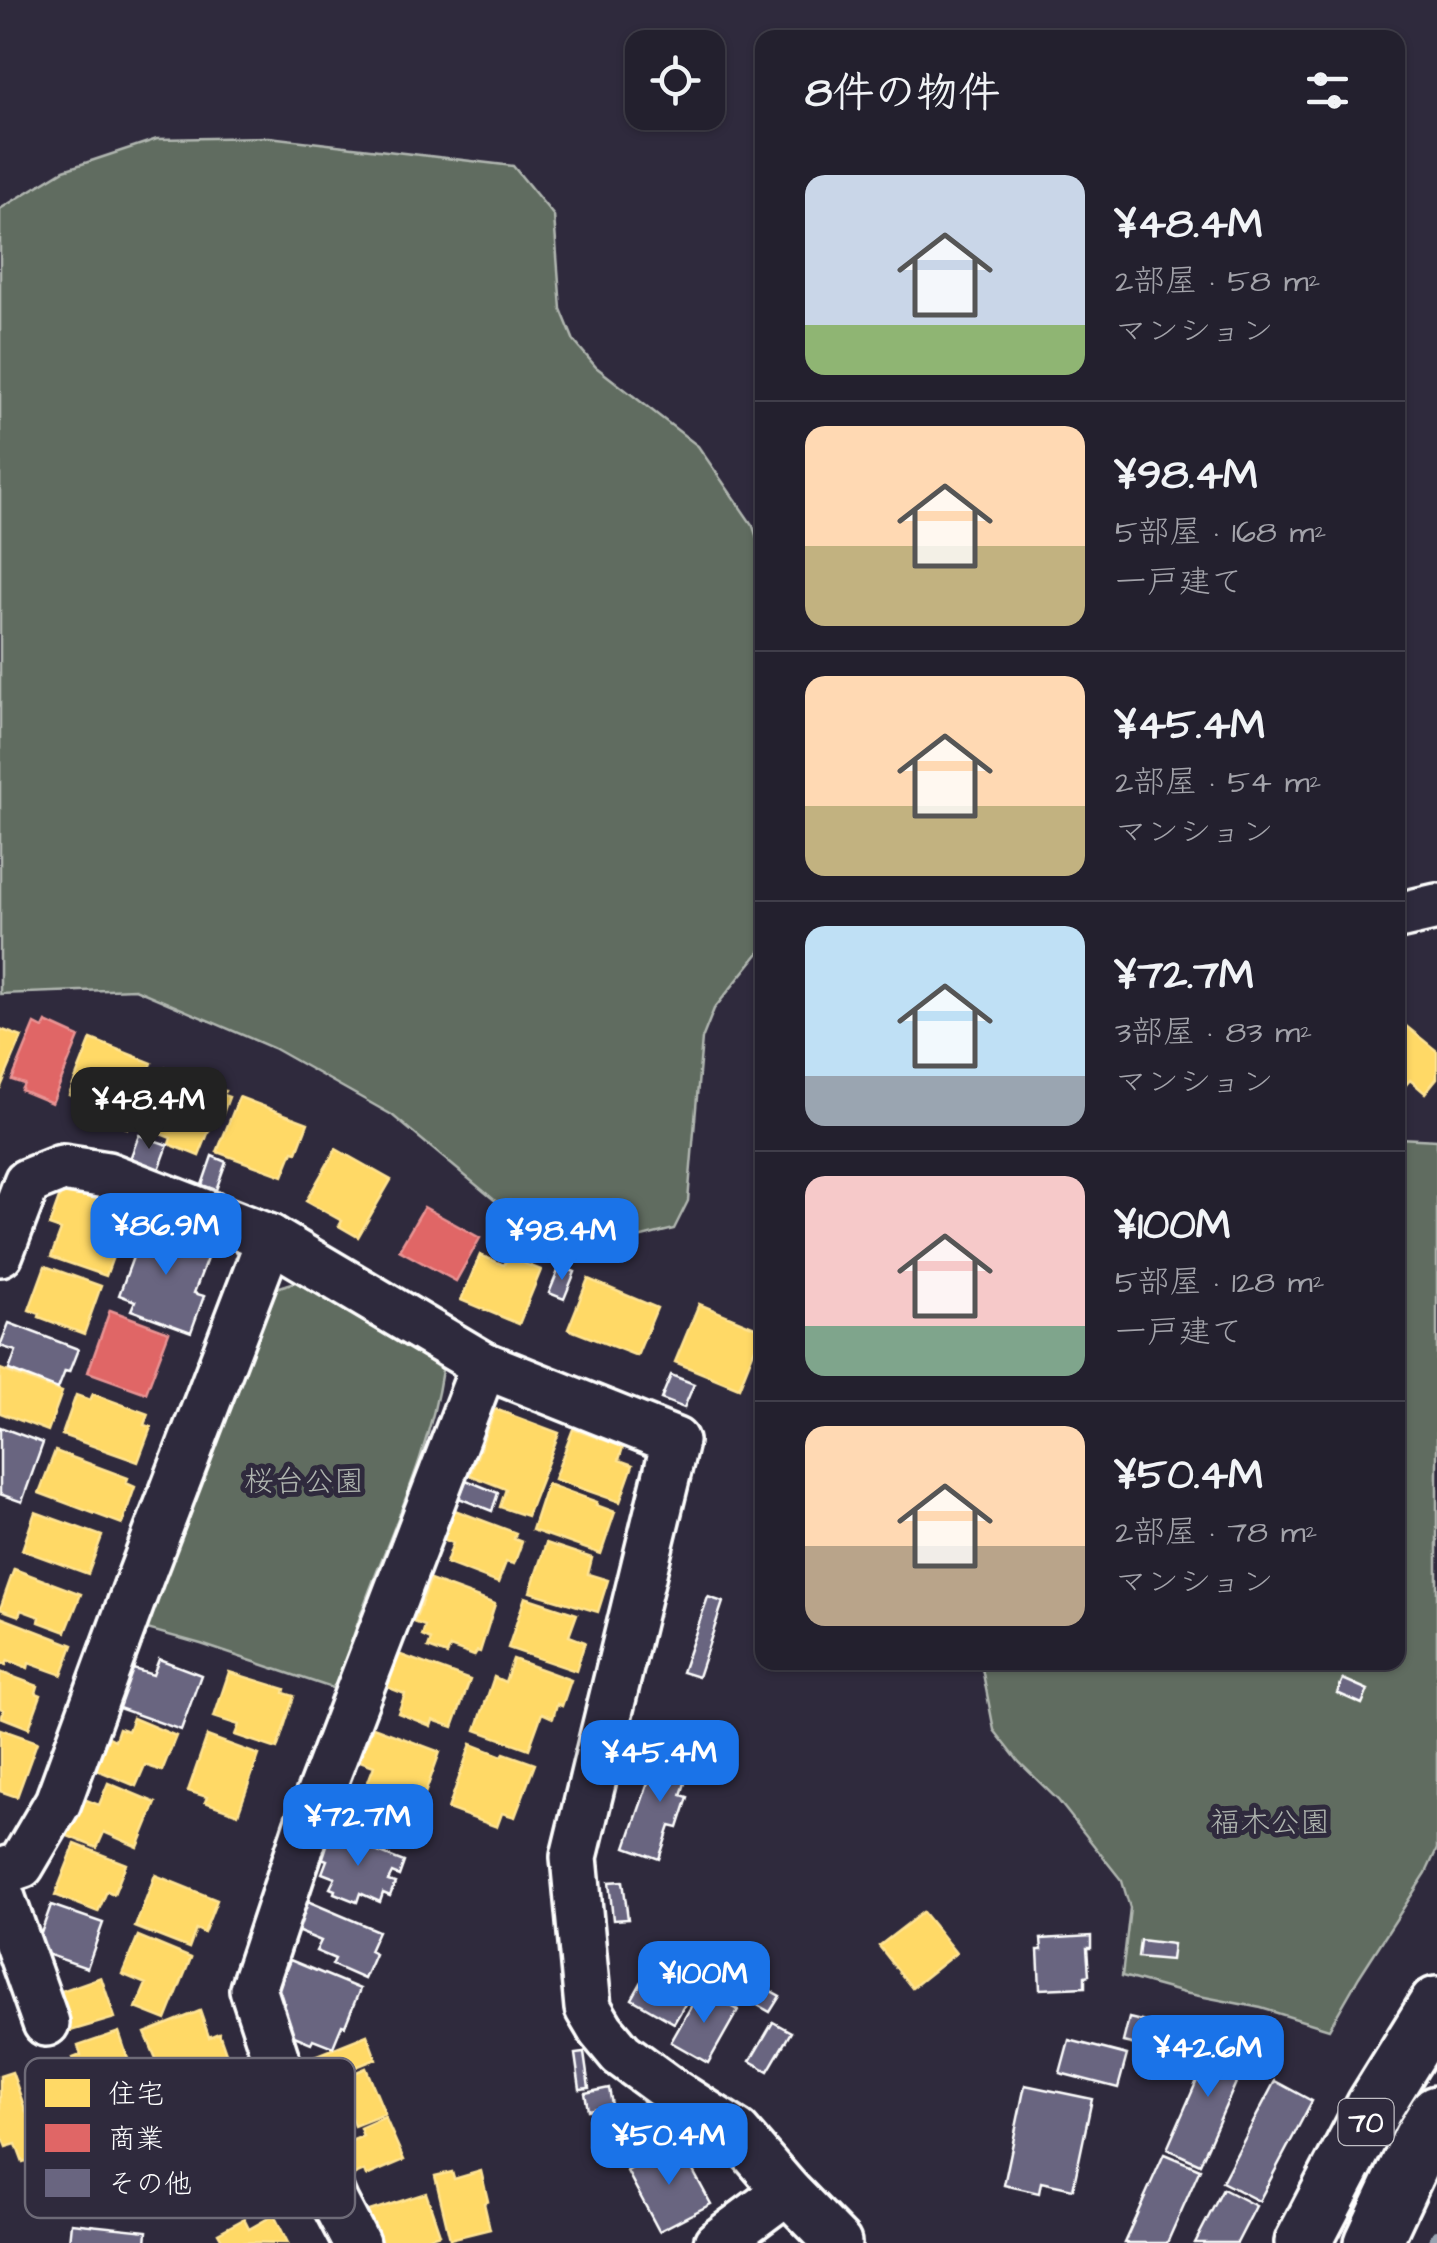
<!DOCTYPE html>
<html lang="ja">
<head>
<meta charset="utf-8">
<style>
	body { margin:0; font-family:"Architects Daughter","Klee One",sans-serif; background:#2f2d3a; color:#f1f3f6; height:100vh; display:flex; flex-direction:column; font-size:38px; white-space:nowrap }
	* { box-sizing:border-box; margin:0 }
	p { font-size:32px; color:#a3a3aa }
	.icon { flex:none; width:55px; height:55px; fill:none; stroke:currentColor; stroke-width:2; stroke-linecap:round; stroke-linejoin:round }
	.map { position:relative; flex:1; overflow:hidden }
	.panel { position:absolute; left:755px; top:30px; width:650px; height:1640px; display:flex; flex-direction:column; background:#23202e; border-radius:20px; box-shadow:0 2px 8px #0004,0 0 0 2px #403e4a }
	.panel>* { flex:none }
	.tools { position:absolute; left:625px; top:30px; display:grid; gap:20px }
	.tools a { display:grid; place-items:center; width:100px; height:100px; border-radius:20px; background:#23202e; box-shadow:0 2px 8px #0004,0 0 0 2px #403e4a; font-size:50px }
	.price { position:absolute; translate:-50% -85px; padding:0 22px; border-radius:20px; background:#1a73e8; color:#fff; font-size:32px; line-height:65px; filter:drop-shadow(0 2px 5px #0008) }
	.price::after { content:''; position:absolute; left:50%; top:60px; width:30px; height:22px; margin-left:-15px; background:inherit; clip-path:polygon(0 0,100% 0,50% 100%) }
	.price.selected { background:#222; color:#fff }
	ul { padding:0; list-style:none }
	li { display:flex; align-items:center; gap:30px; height:250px; padding:0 50px }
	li+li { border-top:2px solid #403e4a }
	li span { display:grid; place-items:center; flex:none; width:280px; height:200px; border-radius:20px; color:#555 }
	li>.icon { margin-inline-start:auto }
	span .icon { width:120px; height:120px; fill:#fffc; stroke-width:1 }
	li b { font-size:42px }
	h2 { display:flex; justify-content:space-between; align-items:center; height:120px; padding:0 50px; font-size:42px }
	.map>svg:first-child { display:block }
	.green { fill:#616c60; stroke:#b0b6b0; stroke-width:2.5 }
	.homes { fill:#ffd966; stroke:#ffe494; stroke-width:2.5 }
	.shops { fill:#e06666; stroke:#e99494; stroke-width:2.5 }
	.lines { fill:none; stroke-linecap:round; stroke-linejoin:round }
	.stream { stroke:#97a2b0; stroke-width:12 }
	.building { fill:#696580; stroke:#fff; stroke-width:2.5 }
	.street-casing { stroke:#fff; stroke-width:52 }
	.primary-casing { stroke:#fff; stroke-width:62 }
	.street { stroke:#2f2a3d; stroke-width:45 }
	.primary { stroke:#2f2a3d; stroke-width:55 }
	.labels { text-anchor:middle; stroke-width:10; stroke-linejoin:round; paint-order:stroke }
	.shield { fill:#2f2a3d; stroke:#c1bfc5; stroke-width:2.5 }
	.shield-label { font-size:28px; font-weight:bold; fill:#fff }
	.park-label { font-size:30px; fill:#b0b6b0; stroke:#2f2a3d }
	.key { fill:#2f2a3d; stroke:#6d6a77; stroke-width:2.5 }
	.key-label { font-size:28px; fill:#fff }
</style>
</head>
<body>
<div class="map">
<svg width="1437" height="2243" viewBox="0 0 1437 2243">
	<rect width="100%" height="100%" fill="#2f2a3d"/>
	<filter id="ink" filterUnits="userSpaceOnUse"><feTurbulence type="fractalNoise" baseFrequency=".01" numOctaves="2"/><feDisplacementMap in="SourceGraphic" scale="20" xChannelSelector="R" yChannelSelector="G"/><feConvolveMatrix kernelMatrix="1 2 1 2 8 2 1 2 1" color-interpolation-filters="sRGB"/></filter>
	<g filter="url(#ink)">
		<!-- green -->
		<g class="green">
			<polygon points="269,137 513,166 554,216 561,309 574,341 596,367 698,446 753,526 762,553 762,949 714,1009 702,1039 688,1201 674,1229 638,1238 533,1232 392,1115 273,1048 135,989 0,994 0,209 64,170 157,139"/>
			<polygon points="1398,1138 1437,1140 1437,1849 1426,1873 1359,1977 1329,2029 1261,2008 1184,1993 1122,1976 1130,1908 1122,1881 1058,1800 1019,1762 994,1730 981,1663 1398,1662"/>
			<path d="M 295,1282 L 395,1336 L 442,1370 C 430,1450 394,1525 366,1600 C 356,1626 348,1654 339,1681 L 332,1688 L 201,1644 L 147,1629 L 185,1514 L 270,1290 Z"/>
		</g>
		<!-- homes -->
		<g class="homes">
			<polygon points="1398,1025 1403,1030 1406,1026 1437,1051 1437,1078 1425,1093 1410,1080 1405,1086 1398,1079"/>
			<polygon points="0,1029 22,1037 0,1089"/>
			<polygon points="91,1039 152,1063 127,1128 85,1111 88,1103 69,1095"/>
			<polygon points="166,1068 225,1091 223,1095 229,1097 222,1116 216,1113 199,1156 169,1144 171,1138 143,1127"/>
			<polygon points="239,1097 308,1123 297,1152 293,1151 283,1176 217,1152"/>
			<polygon points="336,1149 391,1180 358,1237 339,1226 342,1221 306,1201"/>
			<polygon points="64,1184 131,1207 106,1276 51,1257 61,1230 49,1226"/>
			<polygon points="480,1255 504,1265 508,1257 541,1270 519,1324 461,1300"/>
			<polygon points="45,1266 101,1286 84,1334 39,1317 40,1314 29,1310"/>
			<polygon points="588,1279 657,1308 637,1356 568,1329"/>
			<polygon points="699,1304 762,1330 739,1388 675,1362"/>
			<polygon points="0,1369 62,1392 48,1431 0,1413"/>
			<polygon points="93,1394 148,1414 144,1425 151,1427 138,1462 62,1435 76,1395 90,1400"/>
			<polygon points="495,1409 559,1433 527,1516 500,1507 506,1489 470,1475"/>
			<polygon points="573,1429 623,1447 619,1460 633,1465 620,1502 554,1479"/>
			<polygon points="55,1451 128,1478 126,1483 135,1487 122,1524 39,1493"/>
			<polygon points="547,1484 597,1502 596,1505 615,1512 601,1554 532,1530"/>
			<polygon points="452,1509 516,1533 514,1539 522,1542 514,1564 506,1562 498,1583 446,1563 453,1543 441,1538"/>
			<polygon points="35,1512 102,1536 88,1574 22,1550"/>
			<polygon points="546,1543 592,1558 588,1574 608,1580 598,1612 530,1592"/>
			<polygon points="14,1569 81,1594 66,1632 39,1622 40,1617 21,1610 19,1616 0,1609"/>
			<polygon points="430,1580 495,1604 480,1652 477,1651 474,1656 450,1647 447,1655 428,1648 431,1640 422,1636 425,1626 414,1622"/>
			<polygon points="525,1597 577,1614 569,1636 585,1642 576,1671 508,1648"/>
			<polygon points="0,1617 73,1645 62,1675 29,1663 28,1668 8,1660 6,1665 0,1663"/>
			<polygon points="398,1654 470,1680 453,1727 433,1720 431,1726 398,1713 405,1694 387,1687"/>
			<polygon points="513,1659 571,1680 562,1706 557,1704 553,1718 542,1713 529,1749 476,1730 494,1677 505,1682"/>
			<polygon points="0,1672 38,1686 36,1693 41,1695 29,1728 1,1717 4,1710 0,1708"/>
			<polygon points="229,1672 285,1689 284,1693 294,1696 277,1749 235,1735 239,1725 214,1717"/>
			<polygon points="133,1718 176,1736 162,1771 145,1765 136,1786 95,1769 109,1737 115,1740 119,1728 128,1731"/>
			<polygon points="373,1727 440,1752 418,1813 364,1792 374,1766 360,1761"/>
			<polygon points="0,1729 37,1742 17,1797 0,1791"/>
			<polygon points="207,1736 259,1755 238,1814 205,1802 207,1797 188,1791"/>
			<polygon points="471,1744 502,1756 504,1753 535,1764 515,1817 502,1813 497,1827 448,1809"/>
			<polygon points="108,1783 156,1803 138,1847 104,1832 97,1848 63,1834 79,1797 99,1805"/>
			<polygon points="75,1844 126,1864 114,1894 107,1891 98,1912 55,1895"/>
			<polygon points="155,1875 217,1900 204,1933 196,1929 189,1948 135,1927"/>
			<polygon points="923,1912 956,1953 912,1988 879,1946"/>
			<polygon points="138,1936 191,1958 166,2020 136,2008 146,1984 122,1974"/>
			<polygon points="101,1977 115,2018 67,2032 53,1994"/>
			<polygon points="200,2011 209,2037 219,2033 226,2053 217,2056 219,2060 166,2082 145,2033"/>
			<polygon points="119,2032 133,2074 84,2090 73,2058 81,2055 78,2046"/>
			<polygon points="367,2035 376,2059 336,2075 335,2073 311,2083 302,2061"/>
			<polygon points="366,2068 385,2114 354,2126 350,2116 324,2127 309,2092"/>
			<polygon points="12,2072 42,2157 23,2163 16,2144 6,2147 0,2131 0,2076"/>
			<polygon points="385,2117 404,2160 366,2176 364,2171 345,2179 332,2149 363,2136 360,2128"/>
			<polygon points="481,2171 488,2201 484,2203 490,2229 450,2239 435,2176 452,2172 454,2179"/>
			<polygon points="426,2193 440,2234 411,2243 376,2243 366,2212"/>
			<polygon points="274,2215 288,2243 218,2242 222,2240 218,2233 244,2219 249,2229"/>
		</g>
		<!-- shops -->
		<g class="shops">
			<polygon points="46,1022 79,1037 52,1103 21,1090 24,1084 12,1080 35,1024 43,1028"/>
			<polygon points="424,1207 480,1238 456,1281 399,1250"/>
			<polygon points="110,1310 169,1332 146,1393 88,1372"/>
		</g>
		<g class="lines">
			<!-- stream -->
			<polyline class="stream" points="1433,2243 1437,2236"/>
		</g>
		<!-- building -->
		<g class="building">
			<polygon points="139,1135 168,1145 159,1170 130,1159"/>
			<polygon points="212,1156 226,1162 216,1190 202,1185"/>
			<polygon points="161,1229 211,1248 194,1293 204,1296 191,1332 131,1310 135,1301 119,1295 143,1230 159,1236"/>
			<polygon points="560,1266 575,1272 564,1299 549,1293"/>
			<polygon points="9,1323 78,1349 69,1372 65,1371 58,1389 9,1370 16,1351 0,1346"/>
			<polygon points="671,1375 694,1384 684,1408 661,1399"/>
			<polygon points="0,1427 43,1443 22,1502 0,1494"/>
			<polygon points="466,1480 498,1493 492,1511 459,1498"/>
			<polygon points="708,1597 723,1602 698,1677 682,1672"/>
			<polygon points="159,1659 201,1675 181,1730 116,1707 130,1668 153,1675"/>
			<polygon points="1343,1679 1368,1690 1362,1704 1337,1693"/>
			<polygon points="659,1751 692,1762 681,1795 688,1797 678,1828 670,1826 659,1859 626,1847"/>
			<polygon points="329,1833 404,1862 399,1876 392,1873 388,1881 395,1883 390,1896 383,1893 380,1902 360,1893 357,1902 334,1893 335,1890 330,1888 335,1878 322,1873 327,1860 319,1857"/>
			<polygon points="623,1881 628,1919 613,1920 609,1882"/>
			<polygon points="305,1900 378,1931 369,1951 375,1954 364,1979 332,1965 335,1959 316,1951 321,1941 292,1929"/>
			<polygon points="51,1905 103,1923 87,1968 35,1950"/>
			<polygon points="1091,1936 1091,1948 1087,1948 1089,1975 1085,1976 1085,1987 1040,1989 1038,1950 1042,1950 1041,1939"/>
			<polygon points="1140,1940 1173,1944 1171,1960 1138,1957"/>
			<polygon points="290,1960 360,1989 345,2026 342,2025 333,2047 313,2039 311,2043 287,2033 290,2025 278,2021 285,2003 274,1999"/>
			<polygon points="651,1965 694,1989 674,2023 632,1999"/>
			<polygon points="733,1970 780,1996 770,2012 724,1986"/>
			<polygon points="701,1989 738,2010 708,2063 671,2042"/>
			<polygon points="1129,2018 1158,2025 1152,2049 1123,2042"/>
			<polygon points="773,2022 791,2032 768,2071 750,2061"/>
			<polygon points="1216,2037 1250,2051 1200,2164 1167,2149"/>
			<polygon points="1069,2040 1127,2055 1118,2088 1060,2073"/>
			<polygon points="584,2053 589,2088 580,2089 575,2054"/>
			<polygon points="1275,2081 1312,2101 1259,2201 1222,2182"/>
			<polygon points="1025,2085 1092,2099 1073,2189 1041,2182 1039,2193 1004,2185"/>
			<polygon points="609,2088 612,2105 588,2110 585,2093"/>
			<polygon points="679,2145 711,2204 659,2231 627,2171"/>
			<polygon points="1164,2154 1200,2169 1167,2243 1124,2243"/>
			<polygon points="1223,2189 1256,2206 1237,2243 1195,2243"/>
			<polygon points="71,2223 147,2231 146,2243 69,2243"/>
		</g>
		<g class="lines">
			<!-- street casing -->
			<g class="street-casing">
				<g id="street">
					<polyline points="1398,916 1437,907"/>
					<polyline points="0,1253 27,1182 62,1168 107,1175 270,1238 484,1365 675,1441 574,1857 588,2008 601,2030 621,2054 673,2092 737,2133 787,2191 838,2243"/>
					<polyline points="0,1872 21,1865 58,1802 140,1578 270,1238"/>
					<polyline points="0,1893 46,2023"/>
					<polyline points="356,2243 335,2203 284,2084 253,1989 307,1827 484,1365"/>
					<polyline points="717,2243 787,2191"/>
				</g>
			</g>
			<!-- primary casing -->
			<g class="primary-casing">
				<g id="primary">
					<polyline points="1303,2243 1374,2107 1437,2005"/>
					<polyline points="1373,2243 1421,2140 1437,2114"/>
				</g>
			</g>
			<!-- street -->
			<use href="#street" class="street"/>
			<!-- primary -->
			<use href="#primary" class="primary"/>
		</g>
	</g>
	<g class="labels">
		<!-- shield labels -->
		<rect class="shield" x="1338.5" y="2099" width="55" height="46" rx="8"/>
		<g class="shield-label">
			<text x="1366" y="2132">70</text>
		</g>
		<!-- park labels -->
		<g class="park-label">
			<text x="304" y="1491">桜台公園</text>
			<text x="1270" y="1832">福木公園</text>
		</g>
	</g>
	<!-- legend -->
	<rect x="25" y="2058" width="330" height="160" rx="15" class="key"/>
	<rect x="45" y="2079" width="45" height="28" fill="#ffd966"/>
	<rect x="45" y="2124" width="45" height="28" fill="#e06666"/>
	<rect x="45" y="2169" width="45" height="28" fill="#696580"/>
	<g class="key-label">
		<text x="108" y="2103">住宅</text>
		<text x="108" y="2148">商業</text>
		<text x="108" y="2193">その他</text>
	</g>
</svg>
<div class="tools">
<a><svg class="icon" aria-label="locate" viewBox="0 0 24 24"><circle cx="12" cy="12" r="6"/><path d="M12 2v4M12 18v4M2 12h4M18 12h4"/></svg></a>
</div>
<b class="price selected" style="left:149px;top:1152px">¥48.4M</b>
<b class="price" style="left:166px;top:1278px">¥86.9M</b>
<b class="price" style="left:562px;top:1283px">¥98.4M</b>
<b class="price" style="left:660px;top:1805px">¥45.4M</b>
<b class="price" style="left:358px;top:1869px">¥72.7M</b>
<b class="price" style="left:704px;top:2026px">¥100M</b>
<b class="price" style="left:1208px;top:2100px">¥42.6M</b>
<b class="price" style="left:669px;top:2188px">¥50.4M</b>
<section class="panel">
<h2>8件の物件<svg class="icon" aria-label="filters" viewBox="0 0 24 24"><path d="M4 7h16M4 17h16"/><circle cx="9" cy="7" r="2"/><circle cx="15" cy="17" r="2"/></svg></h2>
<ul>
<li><span style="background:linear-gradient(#c9d6e8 75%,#8fb573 0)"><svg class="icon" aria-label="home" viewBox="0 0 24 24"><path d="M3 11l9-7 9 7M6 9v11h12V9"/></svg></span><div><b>¥48.4M</b><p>2部屋 · 58 m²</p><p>マンション</p></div></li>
<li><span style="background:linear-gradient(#ffd9b3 60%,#c2b280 0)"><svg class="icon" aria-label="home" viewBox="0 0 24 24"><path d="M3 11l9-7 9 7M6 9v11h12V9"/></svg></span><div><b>¥98.4M</b><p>5部屋 · 168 m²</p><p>一戸建て</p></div></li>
<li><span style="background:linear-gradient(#ffd9b3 65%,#c2b280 0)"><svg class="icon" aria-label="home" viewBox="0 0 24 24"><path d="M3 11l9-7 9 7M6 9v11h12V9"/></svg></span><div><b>¥45.4M</b><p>2部屋 · 54 m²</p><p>マンション</p></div></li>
<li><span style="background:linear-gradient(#bfe0f5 75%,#9aa5b1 0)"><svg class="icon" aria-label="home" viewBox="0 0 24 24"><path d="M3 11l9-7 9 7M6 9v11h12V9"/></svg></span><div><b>¥72.7M</b><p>3部屋 · 83 m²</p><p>マンション</p></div></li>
<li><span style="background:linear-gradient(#f6c9c9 75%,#7fa58c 0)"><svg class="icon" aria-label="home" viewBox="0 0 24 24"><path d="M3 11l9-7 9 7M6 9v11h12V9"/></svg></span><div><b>¥100M</b><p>5部屋 · 128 m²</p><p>一戸建て</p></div></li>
<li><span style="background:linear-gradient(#ffd9b3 60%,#b9a48a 0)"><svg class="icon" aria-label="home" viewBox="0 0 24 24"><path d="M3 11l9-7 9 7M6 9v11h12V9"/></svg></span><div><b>¥50.4M</b><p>2部屋 · 78 m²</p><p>マンション</p></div></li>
</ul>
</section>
</div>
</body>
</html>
